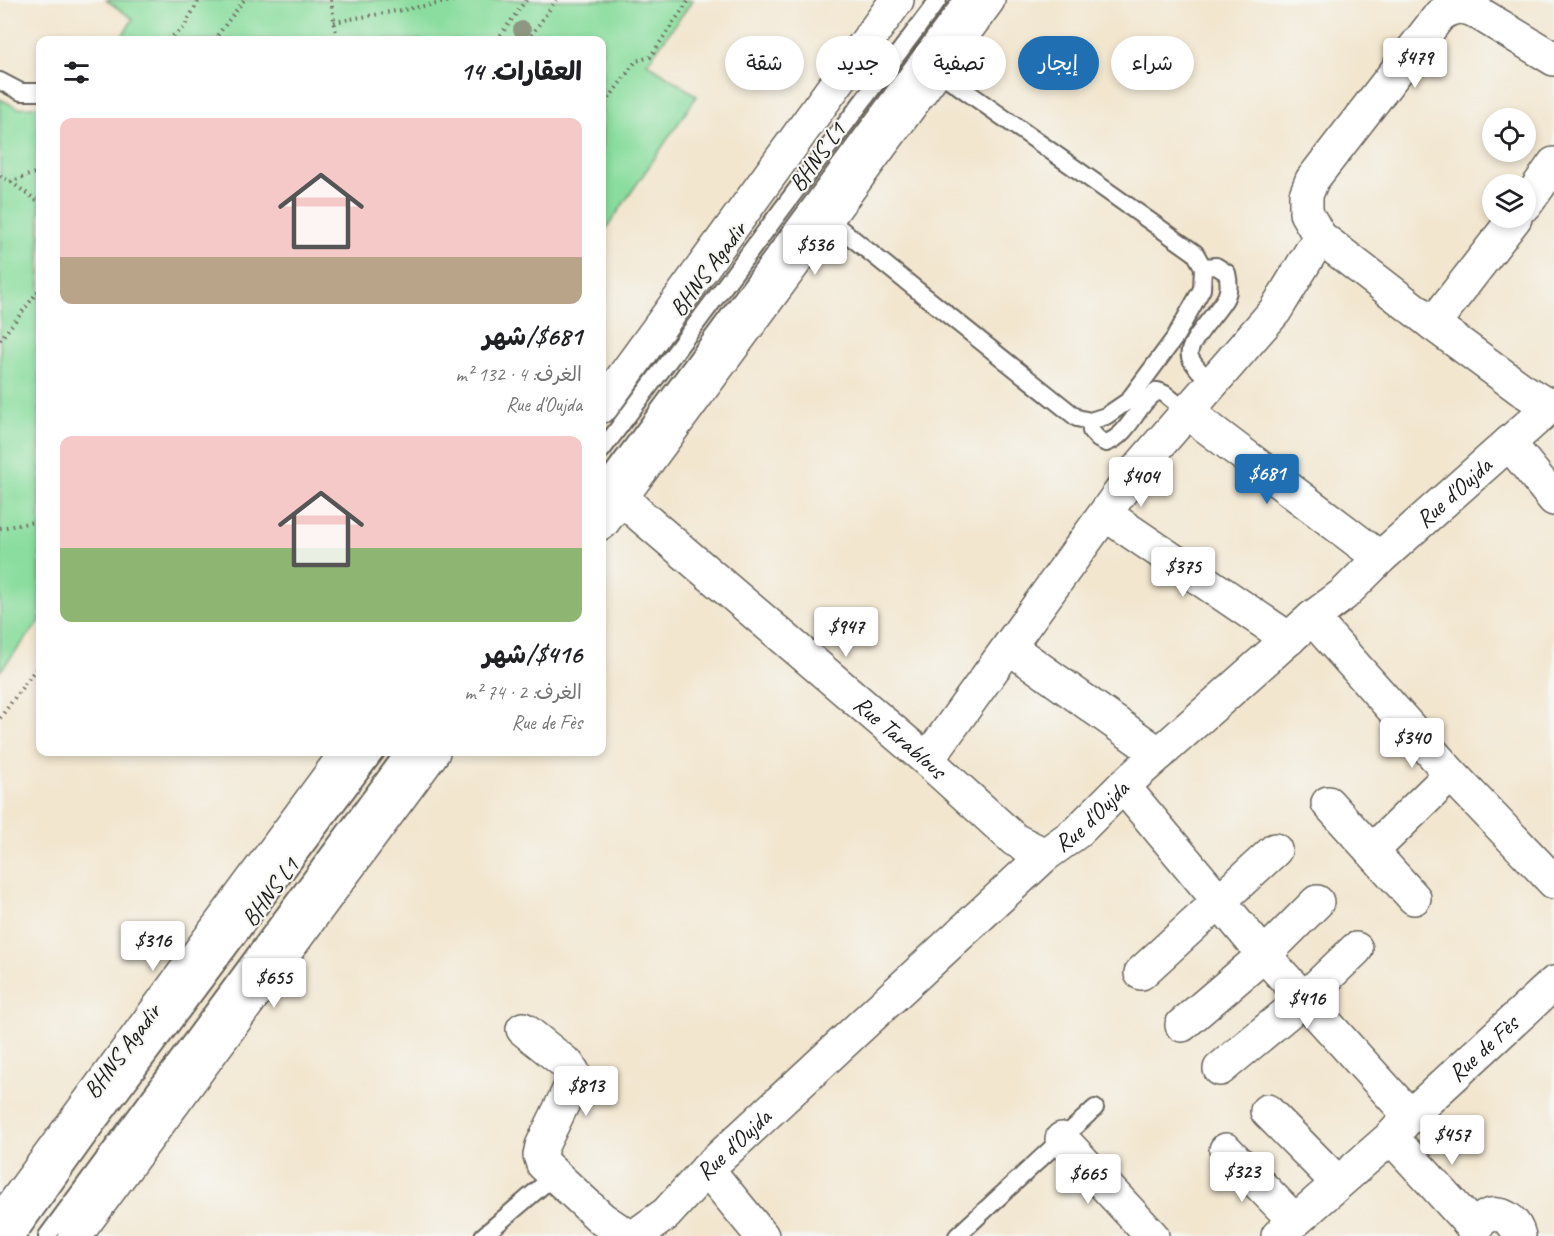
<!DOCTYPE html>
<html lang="ar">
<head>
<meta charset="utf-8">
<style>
	body { margin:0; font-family:Caveat,"Playpen Sans Arabic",sans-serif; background:#f2f2f2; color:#202124; direction:rtl; height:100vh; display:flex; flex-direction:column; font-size:22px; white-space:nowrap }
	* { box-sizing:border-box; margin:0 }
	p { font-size:20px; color:#757577 }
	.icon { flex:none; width:33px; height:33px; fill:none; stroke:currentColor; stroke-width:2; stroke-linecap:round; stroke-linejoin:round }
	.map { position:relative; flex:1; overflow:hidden; direction:ltr }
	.side { position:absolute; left:36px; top:36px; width:570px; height:720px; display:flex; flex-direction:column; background:#fff; border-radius:12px; box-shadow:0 3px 9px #0003; direction:rtl }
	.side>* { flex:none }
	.banner { position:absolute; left:624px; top:36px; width:570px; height:54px; direction:rtl; display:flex; gap:12px }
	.tools { position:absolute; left:1482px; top:108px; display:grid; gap:12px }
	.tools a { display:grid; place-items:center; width:54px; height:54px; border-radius:50%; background:#fff; box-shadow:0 3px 9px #0003; font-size:30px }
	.price { position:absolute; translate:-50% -51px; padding:0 14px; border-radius:6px; background:#fff; color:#222; font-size:20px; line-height:39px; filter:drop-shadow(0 2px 3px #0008) }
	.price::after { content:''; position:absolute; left:50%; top:36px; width:18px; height:14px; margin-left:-9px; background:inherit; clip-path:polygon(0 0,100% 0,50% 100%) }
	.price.on { background:#1f6fb2; color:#fff }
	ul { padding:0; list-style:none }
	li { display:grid; align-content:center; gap:12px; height:318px; padding:0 24px }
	li span { display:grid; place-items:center; height:186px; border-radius:12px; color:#555 }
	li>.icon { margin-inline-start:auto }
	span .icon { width:108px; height:108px; fill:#fffc; stroke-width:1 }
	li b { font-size:26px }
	h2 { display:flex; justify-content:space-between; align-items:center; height:72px; padding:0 24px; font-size:26px }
	.chip { padding:0 21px; border-radius:27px; background:#fff; box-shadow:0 3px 9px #0003; font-size:21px; line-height:54px }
	.chip.on { background:#1f6fb2; color:#fff }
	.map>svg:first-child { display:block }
	.green { fill:#8add9e; stroke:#537c5d; stroke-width:1.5 }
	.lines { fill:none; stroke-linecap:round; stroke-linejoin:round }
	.lane-casing { stroke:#67635b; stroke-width:20 }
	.street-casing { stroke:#67635b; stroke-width:36 }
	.secondary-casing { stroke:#67635b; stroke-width:36 }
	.path { stroke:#67635b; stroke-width:4; stroke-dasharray:1.5 4.5; stroke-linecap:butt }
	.lane { stroke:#fff; stroke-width:16 }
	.street { stroke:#fff; stroke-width:33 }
	.secondary { stroke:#fff; stroke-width:33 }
	.tree { fill:#8e9782 }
	.labels { text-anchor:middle; stroke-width:4.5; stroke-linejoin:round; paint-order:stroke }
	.street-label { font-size:24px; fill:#1c1c1c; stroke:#f6f6f2 }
</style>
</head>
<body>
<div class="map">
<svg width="1554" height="1236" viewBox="0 0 1554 1236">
	<rect width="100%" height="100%" fill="#f6f6f2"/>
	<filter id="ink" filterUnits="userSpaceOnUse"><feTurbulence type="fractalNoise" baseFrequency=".0167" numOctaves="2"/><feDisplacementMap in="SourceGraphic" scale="12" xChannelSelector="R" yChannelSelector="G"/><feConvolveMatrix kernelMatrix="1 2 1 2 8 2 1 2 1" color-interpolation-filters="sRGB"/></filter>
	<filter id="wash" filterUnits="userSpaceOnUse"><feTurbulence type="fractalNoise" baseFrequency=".008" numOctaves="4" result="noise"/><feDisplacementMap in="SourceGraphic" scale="24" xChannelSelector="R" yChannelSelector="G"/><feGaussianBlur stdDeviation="1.35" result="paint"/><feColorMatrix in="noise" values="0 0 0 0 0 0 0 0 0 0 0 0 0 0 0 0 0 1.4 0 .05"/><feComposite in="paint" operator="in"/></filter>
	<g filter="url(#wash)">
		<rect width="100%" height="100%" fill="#f2e6cf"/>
		<!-- green -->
		<g class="green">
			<polygon points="106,0 693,0 647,63 697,96 602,235 602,40 164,40 159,37 154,40 120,40 133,19"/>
			<polygon points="0,99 18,108 40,106 40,621 0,671"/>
		</g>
	</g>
	<g filter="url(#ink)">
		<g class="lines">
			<!-- lane casing -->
			<g class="lane-casing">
				<g id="lane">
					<polyline points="0,81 21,92 40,92"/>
					<polyline points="827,218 1077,418 1090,421 1106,416 1128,401 1174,339 1202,289 1203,267 1195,253 936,70"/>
					<path d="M 1203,267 L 1216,266 L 1227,273 C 1229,281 1230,289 1226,297 C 1220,311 1185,343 1190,357 C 1193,366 1205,376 1211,383"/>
					<path d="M 1090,421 L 1091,431 L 1098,439 L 1106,443 C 1131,434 1136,404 1158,391 L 1165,394 L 1186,411"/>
					<polyline points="602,450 938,0"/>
					<polyline points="602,487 962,0"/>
					<polyline points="17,1236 95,1127 376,752"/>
					<polyline points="47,1236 404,752"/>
					<polyline points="483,1236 555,1175"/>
					<polyline points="957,1236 1095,1108"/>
				</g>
			</g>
			<!-- street casing -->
			<g class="street-casing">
				<g id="street">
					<polyline points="1526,204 1554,164"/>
					<polyline points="1433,324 1515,218"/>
					<path d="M 1550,407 L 1521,389 L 1433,324 L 1320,237 L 1306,213 L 1306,195 L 1312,180 L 1440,15 C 1453,6 1461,5 1475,11 L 1554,59"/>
					<polyline points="1186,411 1380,558"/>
					<polyline points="1509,443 1554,499"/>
					<path id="s1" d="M 621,497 L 640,515 L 927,760 L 1015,840 L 1045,855"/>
					<polyline points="1105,514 1289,639"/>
					<polyline points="1312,618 1451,774 1554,882"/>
					<polyline points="1009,647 1159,754"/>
					<polyline points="927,760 1135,472 1275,311 1320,237"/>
					<polyline points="1123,786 1264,955 1410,1116"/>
					<polyline points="1328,803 1414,898"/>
					<polyline points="1372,851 1451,774"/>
					<polyline points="1141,973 1275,850"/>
					<polyline points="1182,1025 1264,955 1317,902"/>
					<polyline points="523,1029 568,1065 573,1072 574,1080 542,1146 540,1155 543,1164 602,1219 627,1236"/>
					<polyline points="1220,1069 1303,1000 1356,949"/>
					<polyline points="1267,1111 1338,1183"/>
					<polyline points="1391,1137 1475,1229"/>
					<polyline points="1062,1139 1152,1236"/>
					<polyline points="1226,1150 1295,1221"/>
					<polyline points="707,1169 762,1236"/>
					<path id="s2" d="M 635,1236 L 666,1214 L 707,1169 L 1045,855 L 1077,832 L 1123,786 L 1312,618 L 1344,594 L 1380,558 L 1554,403"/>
					<path d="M 1474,1236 C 1479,1207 1512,1208 1519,1236"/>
				</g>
			</g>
			<!-- secondary casing -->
			<g class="secondary-casing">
				<g id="secondary">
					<polyline points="602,406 897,0"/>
					<polyline points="602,523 988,0"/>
					<polyline points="0,1223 347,752"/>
					<polyline points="75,1236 433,752"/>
					<path id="s3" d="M 1278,1236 L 1391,1137 L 1410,1116 L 1554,983"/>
				</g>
			</g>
			<!-- path -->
			<g class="path">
				<polyline points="331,0 337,40"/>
				<polyline points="334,22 458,0"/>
				<polyline points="168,40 184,27 199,0"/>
				<polyline points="214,40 244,0"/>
				<polyline points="497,40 526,0"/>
				<polyline points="528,40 556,0"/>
				<polyline points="602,108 636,61 650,57 689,0"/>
				<polyline points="0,176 10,182 40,171"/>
				<polyline points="11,182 40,203"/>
				<polyline points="0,340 40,289"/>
				<polyline points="0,528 40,521"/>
				<polyline points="0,718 40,663"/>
			</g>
			<!-- lane -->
			<use href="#lane" class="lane"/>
			<!-- street -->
			<use href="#street" class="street"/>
			<!-- secondary -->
			<use href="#secondary" class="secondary"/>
		</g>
		<!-- trees -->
		<circle class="tree" cx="522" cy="30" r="9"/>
	</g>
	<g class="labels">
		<!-- street labels -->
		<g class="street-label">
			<text transform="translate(817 157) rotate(-54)" y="8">BHNS L1</text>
			<text transform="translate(708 269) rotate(-53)" y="8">BHNS Agadir</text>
			<text dy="8" stroke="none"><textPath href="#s2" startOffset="1107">Rue d'Oujda</textPath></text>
			<text dy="8" stroke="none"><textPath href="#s1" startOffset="368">Rue Tarablous</textPath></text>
			<text dy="8" stroke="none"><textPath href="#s2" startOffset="621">Rue d'Oujda</textPath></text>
			<text transform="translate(270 892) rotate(-53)" y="8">BHNS L1</text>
			<text dy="8" stroke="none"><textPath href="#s3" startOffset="278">Rue de Fès</textPath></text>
			<text transform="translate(122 1051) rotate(-53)" y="8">BHNS Agadir</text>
			<text dy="8" stroke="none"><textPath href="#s2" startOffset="135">Rue d'Oujda</textPath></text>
		</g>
	</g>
</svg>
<div class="tools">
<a><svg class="icon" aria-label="locate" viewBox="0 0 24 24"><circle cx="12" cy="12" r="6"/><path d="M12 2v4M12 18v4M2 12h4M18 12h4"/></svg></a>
<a><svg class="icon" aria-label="layers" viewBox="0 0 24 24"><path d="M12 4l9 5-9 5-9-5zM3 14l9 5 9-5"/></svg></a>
</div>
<b class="price" style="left:1415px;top:89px">$479</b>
<b class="price" style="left:815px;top:276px">$536</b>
<b class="price on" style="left:1267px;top:505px">$681</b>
<b class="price" style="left:1141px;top:508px">$404</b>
<b class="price" style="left:1183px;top:598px">$375</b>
<b class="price" style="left:846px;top:658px">$947</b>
<b class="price" style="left:1412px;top:769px">$340</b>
<b class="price" style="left:153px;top:972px">$316</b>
<b class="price" style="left:274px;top:1009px">$655</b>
<b class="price" style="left:1307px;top:1030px">$416</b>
<b class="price" style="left:586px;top:1117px">$813</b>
<b class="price" style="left:1452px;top:1166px">$457</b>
<b class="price" style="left:1242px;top:1203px">$323</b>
<b class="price" style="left:1088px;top:1205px">$665</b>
<div class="banner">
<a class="chip">شراء</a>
<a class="chip on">إيجار</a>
<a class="chip">تصفية</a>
<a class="chip">جديد</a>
<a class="chip">شقة</a>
</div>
<section class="side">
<h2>العقارات: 14<svg class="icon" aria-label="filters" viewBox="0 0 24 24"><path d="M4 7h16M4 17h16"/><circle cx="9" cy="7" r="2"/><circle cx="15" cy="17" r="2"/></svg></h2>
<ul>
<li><span style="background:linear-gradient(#f6c9c9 75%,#b9a48a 0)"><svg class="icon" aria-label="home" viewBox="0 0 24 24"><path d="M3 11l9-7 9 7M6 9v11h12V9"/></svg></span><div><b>$681/شهر</b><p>الغرف: 4 · 132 m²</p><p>Rue d'Oujda</p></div></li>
<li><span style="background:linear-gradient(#f6c9c9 60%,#8fb573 0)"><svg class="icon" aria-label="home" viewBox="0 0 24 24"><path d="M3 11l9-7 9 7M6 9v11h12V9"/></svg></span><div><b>$416/شهر</b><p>الغرف: 2 · 74 m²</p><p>Rue de Fès</p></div></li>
</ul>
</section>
</div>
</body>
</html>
